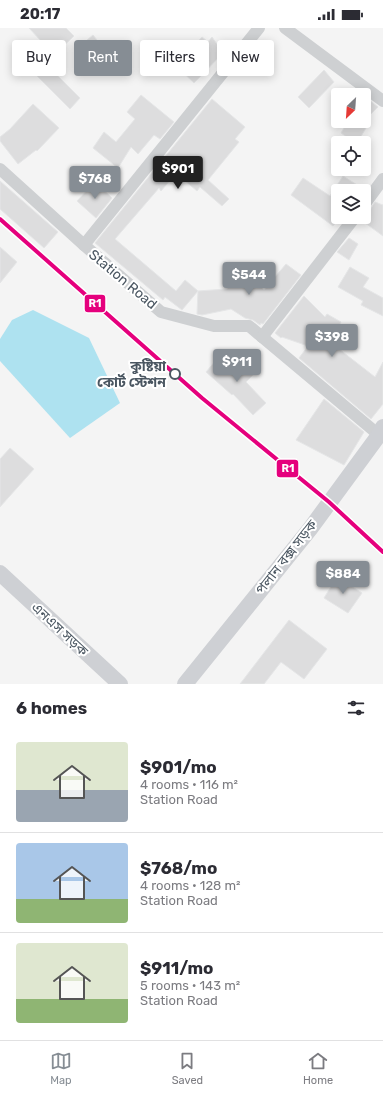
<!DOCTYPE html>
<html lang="en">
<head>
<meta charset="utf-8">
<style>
	body { margin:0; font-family:Rubik,"Noto Sans Bengali",sans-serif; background:#f2f2f3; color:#2b2b33; height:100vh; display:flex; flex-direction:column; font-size:15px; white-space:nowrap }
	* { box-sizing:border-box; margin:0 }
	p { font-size:13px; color:#7c7c81 }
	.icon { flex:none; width:22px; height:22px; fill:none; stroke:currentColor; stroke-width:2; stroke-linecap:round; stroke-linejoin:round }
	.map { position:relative; height:656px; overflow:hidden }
	.drawer { display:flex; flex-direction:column; background:#fff; flex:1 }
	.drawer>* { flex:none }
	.guide { position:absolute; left:12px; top:12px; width:359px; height:36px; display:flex; gap:8px }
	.needle { width:26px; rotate:205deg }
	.fabs { position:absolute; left:331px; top:60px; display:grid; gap:8px }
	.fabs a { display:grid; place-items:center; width:40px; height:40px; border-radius:4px; background:#fff; box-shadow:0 2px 10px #0003; font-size:20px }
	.price { position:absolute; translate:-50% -34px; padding:0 9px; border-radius:4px; background:#868d94; color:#fff; font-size:13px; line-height:26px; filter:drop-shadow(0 1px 2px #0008) }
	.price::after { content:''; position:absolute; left:50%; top:24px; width:12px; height:9px; margin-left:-6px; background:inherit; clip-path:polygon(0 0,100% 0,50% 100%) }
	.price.selected { background:#222; color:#fff }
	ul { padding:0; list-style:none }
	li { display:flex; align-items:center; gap:12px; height:100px; padding:0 16px }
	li+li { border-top:1px solid #e1e1e2 }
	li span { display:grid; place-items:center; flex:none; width:112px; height:80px; border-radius:4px; color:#555 }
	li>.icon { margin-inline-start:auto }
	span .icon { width:48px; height:48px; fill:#fffc; stroke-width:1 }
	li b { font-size:17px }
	h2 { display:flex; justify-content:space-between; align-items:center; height:48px; padding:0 16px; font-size:17px }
	.chip { padding:0 14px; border-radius:4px; background:#fff; box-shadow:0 2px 10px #0003; font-size:14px; line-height:36px }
	.chip.selected { background:#868d94; color:#fff }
	.status { display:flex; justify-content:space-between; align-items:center; height:28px; padding:0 20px; background:#fff; direction:ltr }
	.status svg { height:11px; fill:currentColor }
	.tabs { display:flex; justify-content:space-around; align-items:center; height:56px; border-top:1px solid #e1e1e2; background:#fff; font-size:11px; color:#7c7c81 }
	.tabs a { display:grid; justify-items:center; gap:2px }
	.tabs .selected { color:#868d94 }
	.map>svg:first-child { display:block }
	.water { fill:#aee2f0 }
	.building { fill:#ddddde; stroke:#e5e6e7 }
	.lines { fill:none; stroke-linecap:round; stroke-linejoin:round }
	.street { stroke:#ced0d2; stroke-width:12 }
	.secondary { stroke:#ced0d4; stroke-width:16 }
	.rail-1-casing { stroke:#fff; stroke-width:7 }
	.rail-1 { stroke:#e5007d; stroke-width:4 }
	.stop-dot { fill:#fff; stroke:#4a5661; stroke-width:2 }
	.labels { text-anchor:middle; stroke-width:4; stroke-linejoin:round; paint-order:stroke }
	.street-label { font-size:14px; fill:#4a5661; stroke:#fff }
	.stop-label { font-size:14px; font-weight:bold; fill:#4a5661; stroke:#fff; text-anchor:end }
	.line-badge { stroke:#fff; stroke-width:1.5 }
	.badge-label { font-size:11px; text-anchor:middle; font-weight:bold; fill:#fff }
</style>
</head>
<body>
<div class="status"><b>20:17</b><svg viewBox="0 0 49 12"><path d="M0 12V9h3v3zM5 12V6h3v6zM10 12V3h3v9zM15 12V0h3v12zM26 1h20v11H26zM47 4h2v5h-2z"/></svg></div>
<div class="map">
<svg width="383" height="656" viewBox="0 0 383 656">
	<rect width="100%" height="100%" fill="#f4f4f4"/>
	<!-- water -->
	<polygon class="water" points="33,282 89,310 120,375 70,410 0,333 0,311 12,292"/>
	<!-- building -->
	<g class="building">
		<polygon points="29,0 66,0 74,8 56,25 65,34 54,44 80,70 70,81 36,47 54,27"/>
		<polygon points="93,7 115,35 104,47 80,18"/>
		<polygon points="202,9 208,14 212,9 221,22 219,24 222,26 194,55 171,33 180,21 186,26"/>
		<polygon points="324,42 334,54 309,80 298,69"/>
		<polygon points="141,67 174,94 160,111 154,107 138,126 131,119 118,140 93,120 104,104 116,114 135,91 127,84"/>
		<polygon points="364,68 378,79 364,93"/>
		<polygon points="212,71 245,99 235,111 239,114 208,152 229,171 222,178 200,159 197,163 176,145 161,163 159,160 115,211 176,263 185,252 198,263 182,282 165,269 163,272 95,215"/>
		<polygon points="33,76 59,100 37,123 36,122 18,136 0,113 0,109 10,101"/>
		<polygon points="348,93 362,93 366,100 357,115 355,115 341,105"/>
		<polygon points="343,148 365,162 338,163 338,192 333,198 291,167 303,150 330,168"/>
		<polygon points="0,153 58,204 44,220 0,181"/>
		<polygon points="95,154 112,170 96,190 77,173"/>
		<polygon points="375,174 383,177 383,208 361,192 362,189 364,189 364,184 370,182"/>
		<polygon points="349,210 358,216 349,232 337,224"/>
		<polygon points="0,219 17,234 0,255"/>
		<polygon points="286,236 301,247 263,296 261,295 260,297 253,292 245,290 231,281 202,287 197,286 198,263 227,261 244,241 264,262"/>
		<polygon points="350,239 369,250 363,259 383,270 383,288 361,277 363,273 338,259"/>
		<polygon points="304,268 325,289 327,286 341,294 330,314 375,349 383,334 383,376 371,391 299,330 308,318 282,309 281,310 275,305"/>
		<polygon points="237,329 255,345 246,354 266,375 253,387 233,366 232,367 206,344 217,331 228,340"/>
		<polygon points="324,371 364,404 344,437 296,412"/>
		<polygon points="10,420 34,441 0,479 0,431"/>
		<polygon points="337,549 362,565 348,585 324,570"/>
		<polygon points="289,592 327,621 304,651 281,634 264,656 240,656"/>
	</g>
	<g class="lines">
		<!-- street -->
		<g class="street">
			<polyline points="285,0 383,73"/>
			<polyline points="0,141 84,217 161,284 214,298 249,298 379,407"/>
			<polyline points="364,177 383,151"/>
			<polyline points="84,217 259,0"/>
			<polyline points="262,309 355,189"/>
		</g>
		<!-- secondary -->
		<g class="secondary">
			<polyline points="0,545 120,656"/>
			<polyline points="185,656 310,501 379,407 383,399"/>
		</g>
		<!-- rail-1 casing -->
		<g class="rail-1-casing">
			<polyline id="rail-1" points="0,191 202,370 329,474 383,524"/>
		</g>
		<!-- rail-1 -->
		<use href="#rail-1" class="rail-1"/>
	</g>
	<!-- markers -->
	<circle class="stop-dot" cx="175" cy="346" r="5"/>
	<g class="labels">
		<!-- street labels -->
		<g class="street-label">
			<text transform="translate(123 251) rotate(40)" y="5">Station Road</text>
			<text transform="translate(286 529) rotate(-52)" y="5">পলান বক্স সড়ক</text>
			<text transform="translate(60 601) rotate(43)" y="5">এনএস সড়ক</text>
		</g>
		<!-- stop labels -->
		<g class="stop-label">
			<text x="166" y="343">কুষ্টিয়া<tspan x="166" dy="16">কোর্ট স্টেশন</tspan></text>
		</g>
	</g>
	<g class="line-badge">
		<rect x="84" y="266" width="22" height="19" rx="4" fill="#e5007d"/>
		<rect x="276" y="431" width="23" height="19" rx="4" fill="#e5007d"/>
	</g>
	<g class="badge-label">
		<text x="95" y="279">R1</text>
		<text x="288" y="444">R1</text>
	</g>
</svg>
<div class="fabs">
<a><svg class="needle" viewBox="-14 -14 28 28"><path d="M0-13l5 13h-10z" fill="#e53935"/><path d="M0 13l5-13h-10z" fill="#7c7c81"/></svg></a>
<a><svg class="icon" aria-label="locate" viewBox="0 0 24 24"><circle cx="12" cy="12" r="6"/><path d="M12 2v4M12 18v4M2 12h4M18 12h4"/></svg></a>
<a><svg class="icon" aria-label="layers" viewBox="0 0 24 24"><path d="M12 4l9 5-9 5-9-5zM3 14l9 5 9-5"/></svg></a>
</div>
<b class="price selected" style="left:178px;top:162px">$901</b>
<b class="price" style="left:95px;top:172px">$768</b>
<b class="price" style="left:249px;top:268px">$544</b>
<b class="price" style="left:332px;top:330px">$398</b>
<b class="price" style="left:237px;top:355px">$911</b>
<b class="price" style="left:343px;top:567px">$884</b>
<div class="guide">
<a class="chip">Buy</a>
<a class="chip selected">Rent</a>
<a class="chip">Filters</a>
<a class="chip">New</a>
</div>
</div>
<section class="drawer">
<h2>6 homes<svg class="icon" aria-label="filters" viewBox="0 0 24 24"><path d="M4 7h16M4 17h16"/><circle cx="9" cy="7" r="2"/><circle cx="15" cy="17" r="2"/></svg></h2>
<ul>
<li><span style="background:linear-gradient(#dfe7d0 60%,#9aa5b1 0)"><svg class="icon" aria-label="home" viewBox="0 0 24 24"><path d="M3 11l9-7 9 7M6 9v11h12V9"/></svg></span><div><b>$901/mo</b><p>4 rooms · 116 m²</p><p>Station Road</p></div></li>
<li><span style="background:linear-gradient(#a9c7e8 70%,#8fb573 0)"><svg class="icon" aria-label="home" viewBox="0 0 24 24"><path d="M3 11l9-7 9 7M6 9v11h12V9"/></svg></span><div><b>$768/mo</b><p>4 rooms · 128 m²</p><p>Station Road</p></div></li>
<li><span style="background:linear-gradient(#dfe7d0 70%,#8fb573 0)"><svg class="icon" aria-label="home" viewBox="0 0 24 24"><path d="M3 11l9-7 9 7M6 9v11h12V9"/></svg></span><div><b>$911/mo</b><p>5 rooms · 143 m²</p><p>Station Road</p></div></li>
</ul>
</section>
<nav class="tabs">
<a class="selected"><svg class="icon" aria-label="map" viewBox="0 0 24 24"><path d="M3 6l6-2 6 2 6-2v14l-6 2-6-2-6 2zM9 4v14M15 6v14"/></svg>Map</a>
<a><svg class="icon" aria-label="saved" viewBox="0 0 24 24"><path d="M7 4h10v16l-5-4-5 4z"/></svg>Saved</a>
<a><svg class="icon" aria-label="home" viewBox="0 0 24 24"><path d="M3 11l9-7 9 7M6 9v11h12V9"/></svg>Home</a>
</nav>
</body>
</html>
